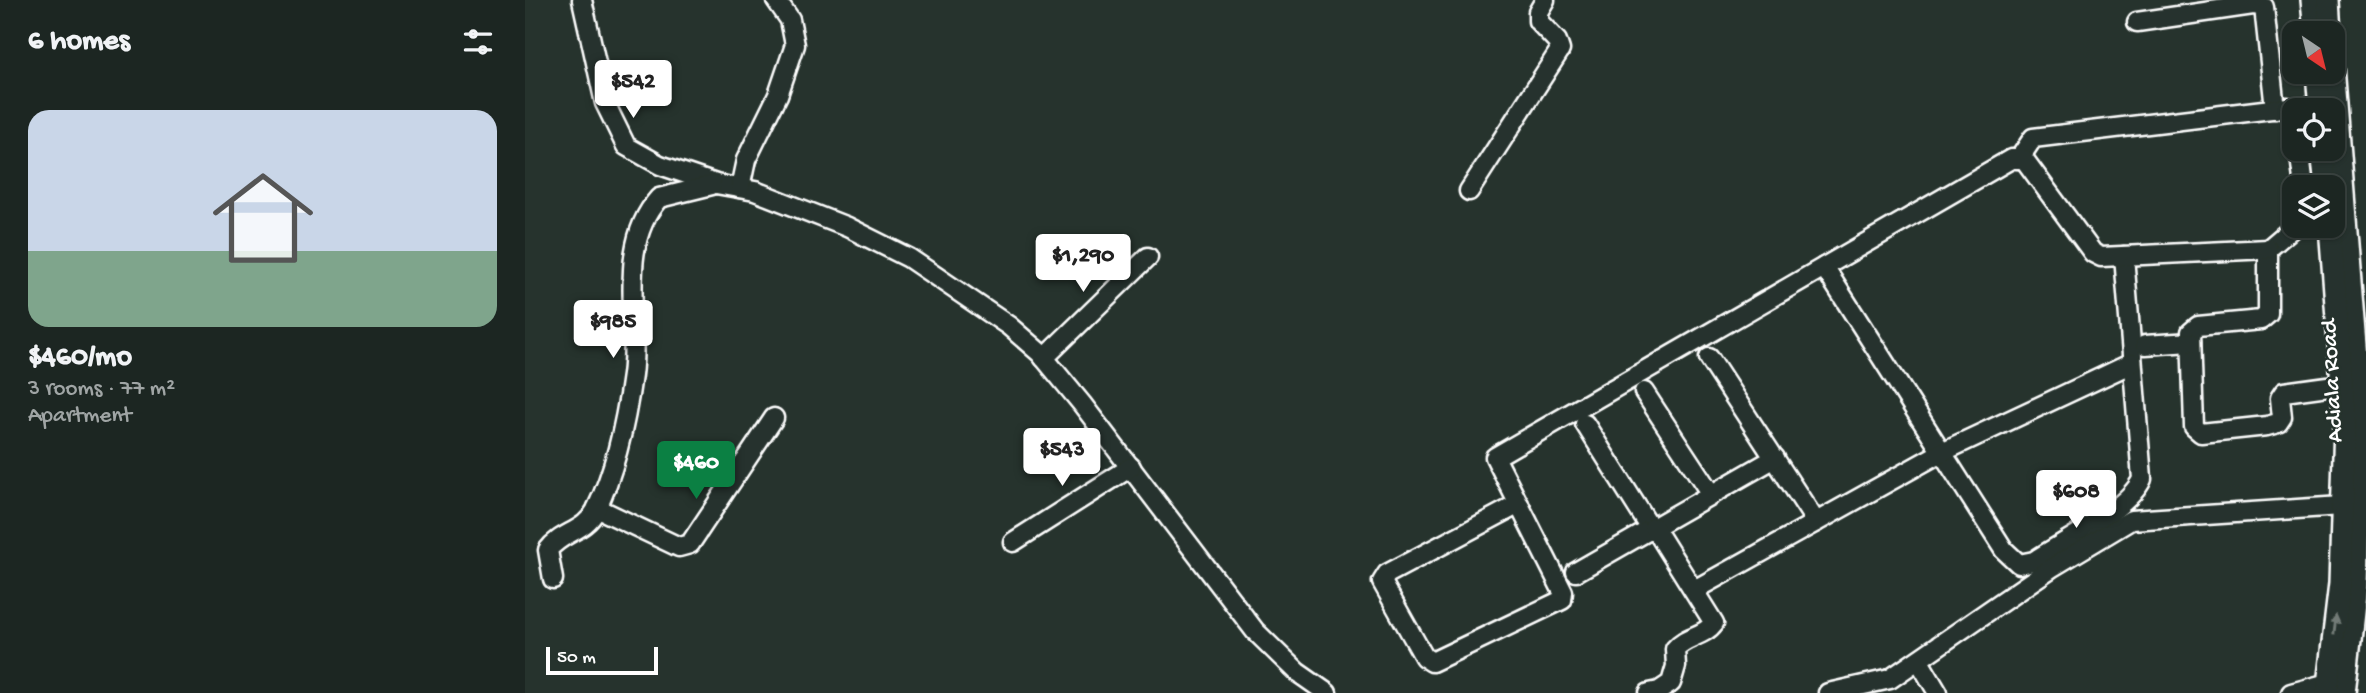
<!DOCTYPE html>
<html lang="en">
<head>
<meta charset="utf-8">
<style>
	body { margin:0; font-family:"Gochi Hand",sans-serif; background:#252e2a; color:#f1f3f6; height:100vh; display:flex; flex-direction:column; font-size:26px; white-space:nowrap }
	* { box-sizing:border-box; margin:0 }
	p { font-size:23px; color:#a0a5a5 }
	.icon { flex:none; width:38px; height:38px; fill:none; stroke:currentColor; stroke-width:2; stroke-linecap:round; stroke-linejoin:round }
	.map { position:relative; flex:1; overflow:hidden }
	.side { display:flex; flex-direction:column; background:#1c2622; width:525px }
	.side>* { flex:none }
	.needle { width:46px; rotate:145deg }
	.fabs { position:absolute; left:1757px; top:21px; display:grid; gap:14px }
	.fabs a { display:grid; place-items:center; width:63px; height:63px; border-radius:14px; background:#1c2622; box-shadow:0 2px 5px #0004,0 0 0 2px #3a4340; font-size:35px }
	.scale { position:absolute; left:21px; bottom:18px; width:112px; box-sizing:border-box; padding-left:7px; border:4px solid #fff; border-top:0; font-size:19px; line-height:24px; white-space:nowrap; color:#fff; -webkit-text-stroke:5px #26332d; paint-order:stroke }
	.price { position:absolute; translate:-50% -60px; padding:0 16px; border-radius:7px; background:#fff; color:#222; font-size:23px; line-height:46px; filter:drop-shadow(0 2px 4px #0008) }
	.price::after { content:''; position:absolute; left:50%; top:42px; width:21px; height:16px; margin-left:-10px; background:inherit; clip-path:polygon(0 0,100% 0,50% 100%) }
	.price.current { background:#0b8043; color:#fff }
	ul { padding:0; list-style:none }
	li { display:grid; align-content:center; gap:14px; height:371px; padding:0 28px }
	li span { display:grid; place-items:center; height:217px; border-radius:21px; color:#555 }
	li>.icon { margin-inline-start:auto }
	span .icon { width:126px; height:126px; fill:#fffc; stroke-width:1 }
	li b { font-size:30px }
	h2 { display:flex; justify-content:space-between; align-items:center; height:84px; padding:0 28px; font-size:30px }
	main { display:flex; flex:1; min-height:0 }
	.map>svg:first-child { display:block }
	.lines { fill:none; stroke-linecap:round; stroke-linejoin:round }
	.minor-casing { stroke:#fff; stroke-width:23 }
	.major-casing { stroke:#fff; stroke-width:26 }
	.minor { stroke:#26332d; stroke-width:18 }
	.major { stroke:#26332d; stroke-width:21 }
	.oneway { fill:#727a76 }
	.labels { text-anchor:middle; stroke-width:5; stroke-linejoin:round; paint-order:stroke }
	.street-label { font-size:24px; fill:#fff; stroke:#26332d }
</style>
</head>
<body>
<main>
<section class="side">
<h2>6 homes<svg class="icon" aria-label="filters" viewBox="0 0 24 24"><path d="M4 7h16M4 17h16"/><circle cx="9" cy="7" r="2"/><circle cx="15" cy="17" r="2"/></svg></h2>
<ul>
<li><span style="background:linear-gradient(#c9d6e8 65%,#7fa58c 0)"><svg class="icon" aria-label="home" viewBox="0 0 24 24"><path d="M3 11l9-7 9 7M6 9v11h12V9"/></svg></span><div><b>$460/mo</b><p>3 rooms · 77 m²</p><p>Apartment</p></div></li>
</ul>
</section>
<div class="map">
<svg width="1841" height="693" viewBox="0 0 1841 693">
	<rect width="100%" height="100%" fill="#26332d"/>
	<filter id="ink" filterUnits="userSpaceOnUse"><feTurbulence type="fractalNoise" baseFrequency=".0143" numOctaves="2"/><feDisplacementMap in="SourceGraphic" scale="14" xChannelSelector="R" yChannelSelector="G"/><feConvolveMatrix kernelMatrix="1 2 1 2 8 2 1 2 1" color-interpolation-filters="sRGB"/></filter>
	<g filter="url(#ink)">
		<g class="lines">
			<!-- minor casing -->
			<g class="minor-casing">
				<g id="minor">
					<polyline points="57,0 80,103 101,146 135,165 191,184 230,191 322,227 384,258 484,326 515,353 557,404 730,631 772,672 802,693"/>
					<polyline points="1612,22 1728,5 1739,7 1750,109"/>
					<polyline points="1774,149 1779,187"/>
					<polyline points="1494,159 1508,138 1763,107 1769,112"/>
					<polyline points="215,188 221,160 253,95 270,45 265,20 251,0"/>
					<polyline points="944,191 1035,50 1032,41 1013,21 1013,12 1020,0"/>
					<polyline points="1770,226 1743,249 1743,314 1736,320 1673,326 1666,332 1669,427 1676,433 1742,426 1753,423 1757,417 1755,398 1759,392 1817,384"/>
					<path d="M 1299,267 L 1479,550 L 1494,564 L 1509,561 C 1538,541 1603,510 1617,479 L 1599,256"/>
					<polyline points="1620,345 1666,342"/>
					<polyline points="519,358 623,257"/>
					<polyline points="1184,358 1291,522"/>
					<polyline points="1119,392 1186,494"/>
					<polyline points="1060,424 1126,529"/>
					<polyline points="994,504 862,574 857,582 899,657 907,662 1037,600 1038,592 970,457 1486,159 1499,159 1568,253 1576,257 1743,249"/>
					<polyline points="72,508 154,547 165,544 249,418"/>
					<polyline points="488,542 606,467"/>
					<polyline points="1051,572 1250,458"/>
					<path d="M 28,579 L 23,550 C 36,532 60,532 71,510 C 91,469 101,420 107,375 C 115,317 91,246 134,198 L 187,185"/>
					<polyline points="1169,590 1417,452 1607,363"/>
					<polyline points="1394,661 1413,693"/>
					<path d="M 1124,693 L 1134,691 L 1146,683 L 1151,666 L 1150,649 C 1160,636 1179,637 1189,623 L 1129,527"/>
					<polyline points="1303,693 1365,679 1526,568 1606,520 1831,505"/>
					<polyline points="1766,693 1803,683"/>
				</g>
			</g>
			<!-- major casing -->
			<g class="major-casing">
				<g id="major">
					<polyline points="1787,0 1790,33"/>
					<polyline points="1803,0 1805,33"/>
					<polyline points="1808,66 1836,422 1831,585 1819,693"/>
					<polyline points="1792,72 1795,110"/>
					<polyline points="1797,149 1801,187"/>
					<polyline points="1802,693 1815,584 1820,423 1805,226"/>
				</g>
			</g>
			<!-- minor -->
			<use href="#minor" class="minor"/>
			<!-- major -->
			<use href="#major" class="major"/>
		</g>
		<!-- one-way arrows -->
		<defs><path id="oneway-solid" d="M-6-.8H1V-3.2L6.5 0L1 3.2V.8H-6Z" transform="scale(1.75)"/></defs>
		<use class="oneway" href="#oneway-solid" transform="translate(1810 625) rotate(-83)"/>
	</g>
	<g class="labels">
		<!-- street labels -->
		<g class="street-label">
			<text transform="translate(1805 381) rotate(-93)" y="8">Adiala Road</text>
		</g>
	</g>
</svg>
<div class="fabs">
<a><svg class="needle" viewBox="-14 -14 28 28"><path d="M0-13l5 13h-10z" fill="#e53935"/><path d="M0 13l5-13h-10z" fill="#a0a5a5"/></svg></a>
<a><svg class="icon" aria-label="locate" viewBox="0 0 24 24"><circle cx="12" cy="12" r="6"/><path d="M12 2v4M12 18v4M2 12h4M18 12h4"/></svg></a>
<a><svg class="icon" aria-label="layers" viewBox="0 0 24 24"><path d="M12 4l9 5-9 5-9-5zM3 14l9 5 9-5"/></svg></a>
</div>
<div class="scale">50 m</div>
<b class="price" style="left:108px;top:120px">$542</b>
<b class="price" style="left:558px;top:294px">$1,290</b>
<b class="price" style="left:88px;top:360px">$985</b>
<b class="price" style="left:537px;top:488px">$543</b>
<b class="price current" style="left:171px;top:501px">$460</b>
<b class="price" style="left:1551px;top:530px">$608</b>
</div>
</main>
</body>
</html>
